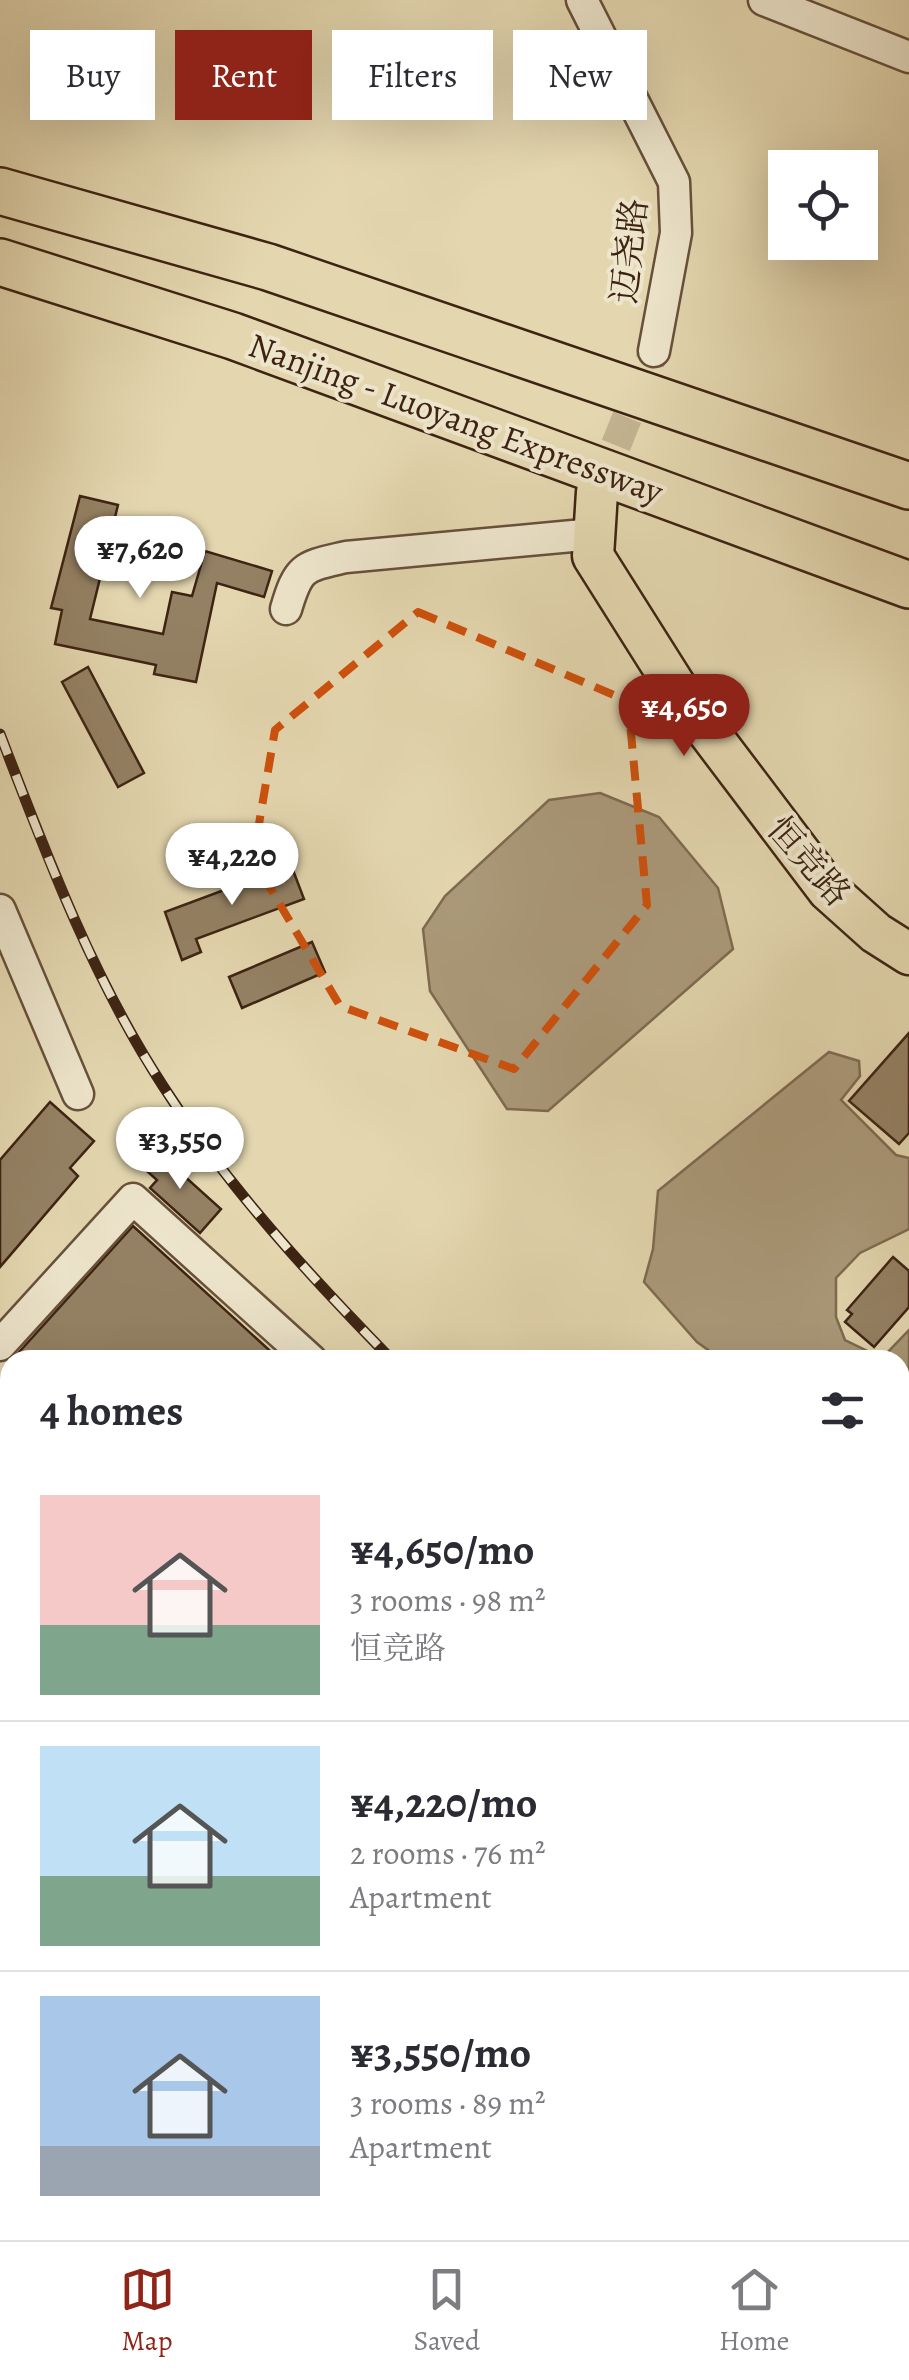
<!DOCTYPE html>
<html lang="en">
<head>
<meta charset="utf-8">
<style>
	body { margin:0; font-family:Alegreya,"Noto Serif SC",serif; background:#f2f2f3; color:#2b2b33; height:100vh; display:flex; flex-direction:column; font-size:38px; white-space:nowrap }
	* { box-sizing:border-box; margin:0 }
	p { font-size:32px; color:#7c7c81 }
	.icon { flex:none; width:55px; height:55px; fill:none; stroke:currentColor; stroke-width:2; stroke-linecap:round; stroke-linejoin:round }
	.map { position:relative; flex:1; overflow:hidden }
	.sheet { position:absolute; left:0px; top:1350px; width:910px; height:890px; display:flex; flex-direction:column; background:#fff; border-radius:30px 30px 0 0; box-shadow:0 10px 40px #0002 }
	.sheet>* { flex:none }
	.hud { position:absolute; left:30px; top:30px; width:850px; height:90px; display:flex; gap:20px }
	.controls { position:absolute; left:768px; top:150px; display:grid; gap:20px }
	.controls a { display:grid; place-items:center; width:110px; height:110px; border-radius:0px; background:#fff; box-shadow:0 10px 40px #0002; font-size:50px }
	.price { position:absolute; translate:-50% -85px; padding:0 22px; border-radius:35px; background:#fff; color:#222; font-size:32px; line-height:65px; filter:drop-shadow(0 2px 5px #0008) }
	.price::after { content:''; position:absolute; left:50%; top:60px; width:30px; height:22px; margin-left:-15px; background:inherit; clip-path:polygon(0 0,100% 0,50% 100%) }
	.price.current { background:#8f2418; color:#fff }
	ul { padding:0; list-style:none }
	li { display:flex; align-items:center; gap:30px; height:250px; padding:0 40px }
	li+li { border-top:2px solid #e1e1e2 }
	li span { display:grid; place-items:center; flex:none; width:280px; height:200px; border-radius:0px; color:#555 }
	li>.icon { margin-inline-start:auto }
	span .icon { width:120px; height:120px; fill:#fffc; stroke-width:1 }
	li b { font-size:42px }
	h2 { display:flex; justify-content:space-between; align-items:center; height:120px; padding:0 40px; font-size:42px }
	.pill { padding:0 35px; border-radius:0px; background:#fff; box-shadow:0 10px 40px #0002; font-size:35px; line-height:90px }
	.pill.current { background:#8f2418; color:#fff }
	.tabs { display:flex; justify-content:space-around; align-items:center; height:140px; border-top:2px solid #e1e1e2; background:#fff; font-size:28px; color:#7c7c81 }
	.tabs a { display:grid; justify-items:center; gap:5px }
	.tabs .current { color:#8f2418 }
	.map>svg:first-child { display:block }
	.water { fill:#ab9a7a; stroke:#7f6a50; stroke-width:2.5 }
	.building { fill:#948164; stroke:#3d2312; stroke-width:2.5 }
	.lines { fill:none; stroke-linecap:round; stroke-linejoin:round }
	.minor-tunnel { stroke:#c3b390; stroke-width:30; stroke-dasharray:30 15; stroke-linecap:butt }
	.minor-casing { stroke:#67503a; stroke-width:35 }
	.major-casing { stroke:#3d2312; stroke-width:45 }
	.highway-casing { stroke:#3d2312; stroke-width:50 }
	.minor { stroke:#ede5cc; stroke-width:30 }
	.major { stroke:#e4d7b0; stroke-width:40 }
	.highway { stroke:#e4d7b0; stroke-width:45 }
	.rail-casing { stroke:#3d2312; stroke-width:11 }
	.rail { stroke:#ede5cc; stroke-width:8; stroke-dasharray:22; stroke-linecap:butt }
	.marked { fill:none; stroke:#ce510d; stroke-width:8; stroke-dasharray:20 12; stroke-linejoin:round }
	.labels { text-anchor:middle; stroke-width:8; stroke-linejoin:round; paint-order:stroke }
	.street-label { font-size:35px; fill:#3d2312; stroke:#ede5cc }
</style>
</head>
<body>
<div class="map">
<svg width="909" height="2240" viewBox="0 0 909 2240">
	<rect width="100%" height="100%" fill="#e4d7b0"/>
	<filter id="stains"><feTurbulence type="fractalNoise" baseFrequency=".002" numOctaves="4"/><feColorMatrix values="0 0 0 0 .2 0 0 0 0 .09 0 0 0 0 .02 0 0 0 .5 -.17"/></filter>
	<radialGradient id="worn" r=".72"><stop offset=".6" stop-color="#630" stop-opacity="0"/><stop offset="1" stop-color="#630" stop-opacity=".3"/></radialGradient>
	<!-- water -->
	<g class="water">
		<polygon points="600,793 659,817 718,888 733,949 548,1111 507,1109 430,991 423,929 445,896 549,800"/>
		<polygon points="829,1052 859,1061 860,1076 841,1100 896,1155 909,1158 909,1229 860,1253 836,1278 836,1317 845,1340 882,1358 909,1330 909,1404 900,1398 900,1360 722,1360 697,1342 644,1282 653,1249 658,1191"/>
	</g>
	<!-- building -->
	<g class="building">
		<polygon points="80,496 118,505 90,619 163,634 172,592 192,596 205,551 272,571 264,597 217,583 196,682 154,674 156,665 55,644 62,610 51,608"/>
		<polygon points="88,667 144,773 118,787 62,682"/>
		<polygon points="291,865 304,899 196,939 201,952 182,960 165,912"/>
		<polygon points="312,942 325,972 242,1008 229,977"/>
		<polygon points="909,1033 909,1133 899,1144 849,1101"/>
		<polygon points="50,1102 94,1141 70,1168 78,1176 0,1267 0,1160"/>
		<polygon points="153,1148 221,1209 200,1233 150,1188 157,1180 139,1164"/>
		<polygon points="133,1226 280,1360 12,1360"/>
		<polygon points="893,1257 909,1271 909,1307 874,1347 845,1322 852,1314 847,1310"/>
	</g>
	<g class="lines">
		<!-- minor-tunnel -->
		<polyline class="minor-tunnel" points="599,487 654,351"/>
		<!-- minor casing -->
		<g class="minor-casing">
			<g id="minor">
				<polyline points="582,0 674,182 676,233 654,351"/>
				<polyline points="764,0 909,57"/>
				<path d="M 286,609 C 299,565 304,567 346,557 L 594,534"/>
				<polyline points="0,910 78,1094"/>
				<polyline points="0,1345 133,1199 311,1360"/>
				<polyline points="0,1496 10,1504"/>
				<polyline points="0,1803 10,1811"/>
				<polyline points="0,1845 10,1832"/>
				<polyline points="900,1965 909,1955"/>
				<polyline points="900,2164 909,2172"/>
				<polyline points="573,2230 586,2240"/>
				<polyline points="815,2230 826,2240"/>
				<polyline points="374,2240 382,2230"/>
			</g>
		</g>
		<!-- major casing -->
		<g class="major-casing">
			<polyline id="major" points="597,492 593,556 682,697 828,890 876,933 909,954"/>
		</g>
		<!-- highway casing -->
		<g class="highway-casing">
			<g id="highway">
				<polyline points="0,191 268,267 909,486"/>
				<polyline points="0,262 233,336 909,585"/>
			</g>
		</g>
		<!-- minor -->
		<use href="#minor" class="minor"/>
		<!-- major -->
		<use href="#major" class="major"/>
		<!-- highway -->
		<use href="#highway" class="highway"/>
		<!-- rail casing -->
		<g class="rail-casing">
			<g id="rail">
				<path d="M 0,734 C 46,854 92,977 163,1086 C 228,1187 308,1274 392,1360"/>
				<polyline points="900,1709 909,1713"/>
			</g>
		</g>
		<!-- rail -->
		<use href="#rail" class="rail"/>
	</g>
	<!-- marked area -->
	<path class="marked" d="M 418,612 L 628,701 L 647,905 L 514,1069 L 340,1006 L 253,859 L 275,730 Z"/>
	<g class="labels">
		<!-- street labels -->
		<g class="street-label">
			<text transform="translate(629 251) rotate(-84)" y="12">迈尧路</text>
			<text transform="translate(456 418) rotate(20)" y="12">Nanjing - Luoyang Expressway</text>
			<text transform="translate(809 861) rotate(49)" y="12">恒竞路</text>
		</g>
	</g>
	<rect width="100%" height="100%" filter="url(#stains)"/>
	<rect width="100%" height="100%" fill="url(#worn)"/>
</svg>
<div class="controls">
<a><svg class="icon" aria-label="locate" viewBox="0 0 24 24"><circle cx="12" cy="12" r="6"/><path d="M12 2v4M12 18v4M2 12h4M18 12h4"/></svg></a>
</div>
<b class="price" style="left:140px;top:601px">¥7,620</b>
<b class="price current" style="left:684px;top:759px">¥4,650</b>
<b class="price" style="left:232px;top:908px">¥4,220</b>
<b class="price" style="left:180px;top:1192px">¥3,550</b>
<div class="hud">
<a class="pill">Buy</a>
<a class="pill current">Rent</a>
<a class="pill">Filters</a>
<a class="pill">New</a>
</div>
<section class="sheet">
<h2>4 homes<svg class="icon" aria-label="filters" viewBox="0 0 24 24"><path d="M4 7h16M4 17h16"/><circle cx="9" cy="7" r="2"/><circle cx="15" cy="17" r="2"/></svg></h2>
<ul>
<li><span style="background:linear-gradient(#f6c9c9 65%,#7fa58c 0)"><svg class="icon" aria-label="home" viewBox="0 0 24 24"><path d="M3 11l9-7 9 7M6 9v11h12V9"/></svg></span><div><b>¥4,650/mo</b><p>3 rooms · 98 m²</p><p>恒竞路</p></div></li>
<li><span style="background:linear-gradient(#bfe0f5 65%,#7fa58c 0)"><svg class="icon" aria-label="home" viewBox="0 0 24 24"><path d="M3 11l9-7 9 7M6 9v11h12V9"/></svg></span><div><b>¥4,220/mo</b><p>2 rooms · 76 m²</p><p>Apartment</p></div></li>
<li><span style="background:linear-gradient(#a9c7e8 75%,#9aa5b1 0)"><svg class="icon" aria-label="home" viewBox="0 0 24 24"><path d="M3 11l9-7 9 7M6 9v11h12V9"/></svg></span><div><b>¥3,550/mo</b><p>3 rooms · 89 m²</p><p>Apartment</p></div></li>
</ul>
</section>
</div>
<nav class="tabs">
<a class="current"><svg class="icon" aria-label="map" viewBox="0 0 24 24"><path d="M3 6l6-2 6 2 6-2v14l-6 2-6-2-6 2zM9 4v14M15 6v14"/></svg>Map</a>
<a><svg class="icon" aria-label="saved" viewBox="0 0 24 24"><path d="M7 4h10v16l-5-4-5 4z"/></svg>Saved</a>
<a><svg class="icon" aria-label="home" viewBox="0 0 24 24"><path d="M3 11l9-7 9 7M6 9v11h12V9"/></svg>Home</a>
</nav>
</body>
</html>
